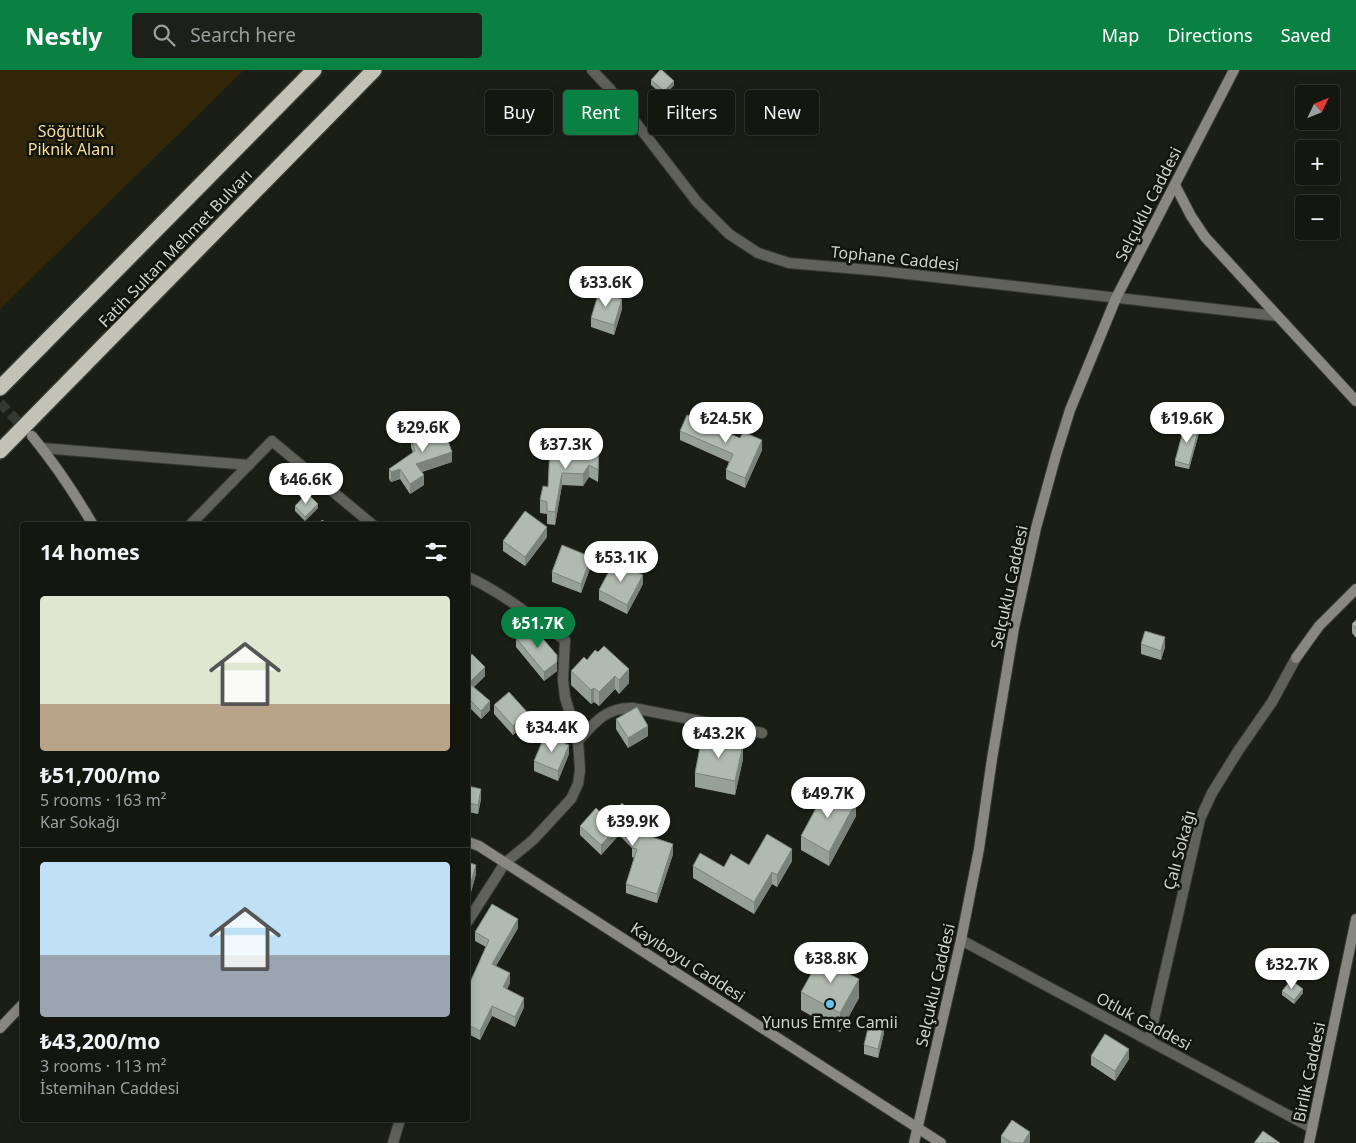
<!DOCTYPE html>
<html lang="en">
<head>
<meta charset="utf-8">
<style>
	body { margin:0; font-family:"Noto Sans",sans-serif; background:#1d1f19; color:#f1f3f6; height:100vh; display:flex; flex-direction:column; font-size:19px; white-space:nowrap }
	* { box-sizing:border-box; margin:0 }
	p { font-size:16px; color:#9d9f9f }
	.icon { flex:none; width:28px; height:28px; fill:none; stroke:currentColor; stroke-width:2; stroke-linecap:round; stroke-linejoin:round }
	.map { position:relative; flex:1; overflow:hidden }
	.details { position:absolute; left:20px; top:452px; width:450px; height:600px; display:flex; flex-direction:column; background:#141610; border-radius:5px; box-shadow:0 2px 12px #0003,0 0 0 1px #333530 }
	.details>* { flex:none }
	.guide { position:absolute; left:485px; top:20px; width:475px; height:45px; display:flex; gap:10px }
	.needle { width:32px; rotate:47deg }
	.tools { position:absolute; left:1295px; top:15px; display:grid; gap:10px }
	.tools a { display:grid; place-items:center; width:45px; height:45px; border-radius:5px; background:#141610; box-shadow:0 2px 12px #0003,0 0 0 1px #333530; font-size:25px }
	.price { position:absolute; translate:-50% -42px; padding:0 11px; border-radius:18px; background:#fff; color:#222; font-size:16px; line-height:32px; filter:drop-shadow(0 1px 2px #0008) }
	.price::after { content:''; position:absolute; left:50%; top:30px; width:15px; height:11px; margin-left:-8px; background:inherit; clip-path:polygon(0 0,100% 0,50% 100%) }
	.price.selected { background:#0b8043; color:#fff }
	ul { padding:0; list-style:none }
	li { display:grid; align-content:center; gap:10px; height:265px; padding:0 20px }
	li+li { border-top:1px solid #333530 }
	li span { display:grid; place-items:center; height:155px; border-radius:5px; color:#555 }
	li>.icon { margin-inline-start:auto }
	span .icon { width:90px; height:90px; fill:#fffc; stroke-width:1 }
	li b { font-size:21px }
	h2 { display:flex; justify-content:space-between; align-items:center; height:60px; padding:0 20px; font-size:21px }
	.chip { padding:0 18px; border-radius:5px; background:#141610; box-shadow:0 2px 12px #0003,0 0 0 1px #333530; font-size:18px; line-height:45px }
	.chip.selected { background:#0b8043; color:#fff }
	header { display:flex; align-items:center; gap:30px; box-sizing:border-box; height:70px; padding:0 25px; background:#0b8043; color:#fff }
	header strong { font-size:24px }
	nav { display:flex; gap:28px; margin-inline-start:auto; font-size:18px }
	.search { width:350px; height:45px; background:#1d1f19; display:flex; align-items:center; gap:12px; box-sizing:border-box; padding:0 18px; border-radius:5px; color:#9d9f9f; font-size:19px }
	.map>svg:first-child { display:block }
	.green { fill:#322609 }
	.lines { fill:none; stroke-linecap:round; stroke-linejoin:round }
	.secondary-tunnel { stroke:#353931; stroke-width:10; stroke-dasharray:10 5; stroke-linecap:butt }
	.street-casing { stroke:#373b32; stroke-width:12 }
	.secondary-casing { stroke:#373b32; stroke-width:12 }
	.highway-casing { stroke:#373b32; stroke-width:18 }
	.street { stroke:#61615c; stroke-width:10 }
	.secondary { stroke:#888880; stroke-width:10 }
	.highway { stroke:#c3c2b6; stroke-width:15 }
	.wall { fill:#97a097 }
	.shaded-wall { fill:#7b827b }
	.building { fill:#b0bab0; stroke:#7b827b }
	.poi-dot { fill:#66c4ef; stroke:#11150c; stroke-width:2 }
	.labels { text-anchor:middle; stroke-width:5; stroke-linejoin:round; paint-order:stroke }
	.park-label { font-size:16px; fill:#fbdd9e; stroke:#11150c }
	.street-label { font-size:16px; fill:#d0d3cd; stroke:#11150c }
	.poi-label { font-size:16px; fill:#d0d3cd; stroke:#11150c }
</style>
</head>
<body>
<header>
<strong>Nestly</strong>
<div class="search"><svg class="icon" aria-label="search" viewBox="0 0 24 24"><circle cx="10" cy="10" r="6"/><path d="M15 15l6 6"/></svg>Search here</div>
<nav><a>Map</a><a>Directions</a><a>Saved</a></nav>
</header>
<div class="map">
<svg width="1356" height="1073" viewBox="0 0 1356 1073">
	<rect width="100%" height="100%" fill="#1a1e15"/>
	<!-- green -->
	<polygon class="green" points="0,0 244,0 0,239"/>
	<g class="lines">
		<!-- secondary-tunnel -->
		<polyline class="secondary-tunnel" points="0,333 27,361"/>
		<!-- street casing -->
		<g class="street-casing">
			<g id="street">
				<polyline points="592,0 610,19 697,132 729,164 758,183 789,193 881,201 1277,246"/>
				<polyline points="42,378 249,395"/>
				<polyline points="190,455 272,371 373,455"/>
				<path d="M 468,507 C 503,523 533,548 565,570 L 563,610 L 565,627 L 578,671 L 580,700 L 578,714 L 571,729 L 533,770 L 505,793 L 468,851"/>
				<path d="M 578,671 C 594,653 606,637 633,638 L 762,663"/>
				<polyline points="961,870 1312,1058"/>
				<polyline points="1149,971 1200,749 1212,723 1238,681 1272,632 1296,588"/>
				<polyline points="393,1073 400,1050"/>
			</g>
		</g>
		<!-- secondary casing -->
		<g class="secondary-casing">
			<g id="secondary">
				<polyline points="1175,115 1191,146 1205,167 1356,331"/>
				<path d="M 32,366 C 55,394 75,424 93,455"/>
				<polyline points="1296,588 1319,556 1356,519"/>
				<polyline points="468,772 479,776 941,1073"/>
				<polyline points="0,958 22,935"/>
				<polyline points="914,1073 961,870 979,779 992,689 1014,558 1036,458 1056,385 1070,340 1116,228 1234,0"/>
				<polyline points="1309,1073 1356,849"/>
			</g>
		</g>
		<!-- highway casing -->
		<g class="highway-casing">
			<g id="highway">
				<polyline points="0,318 314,0"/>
				<polyline points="0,381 374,0"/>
			</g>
		</g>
		<!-- street -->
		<use href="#street" class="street"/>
		<!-- secondary -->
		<use href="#secondary" class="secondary"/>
		<!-- highway -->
		<use href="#highway" class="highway"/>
	</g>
	<!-- wall -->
	<g class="wall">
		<polygon points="651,10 674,15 664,26 651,15"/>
		<polygon points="622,239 614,265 591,257 591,248"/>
		<polygon points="680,361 762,380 745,418 726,409 726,400 729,392 680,370"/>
		<polygon points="1199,363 1189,399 1175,396 1175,391"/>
		<polygon points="411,368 452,392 422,402 424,415 410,424 400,409 391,412 389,409 389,399 413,383 411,377"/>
		<polygon points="550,377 599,392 598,412 589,407 583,416 562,415 555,455 547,454 547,444 540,443 540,430 548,417"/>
		<polygon points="295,436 318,438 305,451 295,441"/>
		<polygon points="547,467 525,496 503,481 503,471"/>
		<polygon points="591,496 581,523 552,512 552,502"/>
		<polygon points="643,514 627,544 599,530 599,520"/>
		<polygon points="1356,550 1356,568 1352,563 1352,554"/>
		<polygon points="516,568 557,601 544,611 516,577"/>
		<polygon points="1141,574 1165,577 1161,590 1141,584"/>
		<polygon points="468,589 485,606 474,617 490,640 481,649 468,636"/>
		<polygon points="587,590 629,613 619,624 615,619 599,636 594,632 591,634 571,615 571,601"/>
		<polygon points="494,635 528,652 513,665 494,644"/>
		<polygon points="616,649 648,666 628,678 616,659"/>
		<polygon points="569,684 558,711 534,701 534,691"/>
		<polygon points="743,689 735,725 695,717 695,703"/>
		<polygon points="468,716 481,729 478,744 468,742"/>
		<polygon points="856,746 829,796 801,780 801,766"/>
		<polygon points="607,748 639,761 638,762 673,784 657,833 626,823 626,814 634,788 632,787 632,778 619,765 601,785 580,765 580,756"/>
		<polygon points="792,791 777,817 772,814 754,844 693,808 693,796 724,797"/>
		<polygon points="468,792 476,804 471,822 468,820"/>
		<polygon points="518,858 496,896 510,913 507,919 524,937 515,957 492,946 480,970 468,964 468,917 486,877 475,871 475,862"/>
		<polygon points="849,904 859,928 840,962 801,940 801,922"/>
		<polygon points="1282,921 1303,923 1294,934 1282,925"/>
		<polygon points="884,963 878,988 864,984 864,975"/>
		<polygon points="1091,986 1129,989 1115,1011 1091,995"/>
		<polygon points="1001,1066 1030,1071 1029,1073 1001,1073"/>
	</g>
	<!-- shaded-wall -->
	<g class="shaded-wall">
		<polygon points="674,11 674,15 664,26 664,21"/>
		<polygon points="622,229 622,239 614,265 614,255"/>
		<polygon points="1199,358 1199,363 1189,399 1189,395"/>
		<polygon points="762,370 762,380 745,418 745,408"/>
		<polygon points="452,382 452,392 416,403 416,394"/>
		<polygon points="589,395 589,407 583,416 583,404"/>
		<polygon points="400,399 400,409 391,412 391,402"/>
		<polygon points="562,403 562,415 555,455 555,442"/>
		<polygon points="424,405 424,415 410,424 410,414"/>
		<polygon points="318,434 318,438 305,451 305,447"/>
		<polygon points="547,457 547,467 525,496 525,487"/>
		<polygon points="591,487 591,496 581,523 581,514"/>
		<polygon points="643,505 643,514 627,544 627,535"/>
		<polygon points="1165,567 1165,577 1161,590 1161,581"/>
		<polygon points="557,585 557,601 544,611 544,602"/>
		<polygon points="485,597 485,606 469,621 469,613"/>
		<polygon points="629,599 629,613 619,624 619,610"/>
		<polygon points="615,606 615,619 599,636 599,622"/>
		<polygon points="594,618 594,632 591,634 591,620"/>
		<polygon points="490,631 490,640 481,649 481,641"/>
		<polygon points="528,643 528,652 513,665 513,656"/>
		<polygon points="648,656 648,666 628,678 628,668"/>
		<polygon points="569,675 569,684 558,711 558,701"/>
		<polygon points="743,675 743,689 735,725 735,711"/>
		<polygon points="481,719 481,729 478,744 478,735"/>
		<polygon points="856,732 856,746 829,796 829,782"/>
		<polygon points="639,751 639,761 631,769 631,760"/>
		<polygon points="619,756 619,765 601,785 601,775"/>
		<polygon points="673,774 673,784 657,833 657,824"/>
		<polygon points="792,779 792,791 777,817 777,805"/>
		<polygon points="476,795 476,804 471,822 471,812"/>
		<polygon points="772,802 772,814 754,844 754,832"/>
		<polygon points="518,849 518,858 492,903 492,894"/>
		<polygon points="849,894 849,913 845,902"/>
		<polygon points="510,903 510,913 503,927 503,917"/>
		<polygon points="859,909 859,928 840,962 840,943"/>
		<polygon points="1303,919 1303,923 1294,934 1294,930"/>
		<polygon points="524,928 524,937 515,957 515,947"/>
		<polygon points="492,936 492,946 480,970 480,961"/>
		<polygon points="884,954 884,963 878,988 878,979"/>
		<polygon points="1129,979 1129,989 1115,1011 1115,1001"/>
		<polygon points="1030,1062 1030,1071 1029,1073 1023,1073"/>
	</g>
	<!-- building -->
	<g class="building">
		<polygon points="660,0 662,0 674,11 664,21 651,10"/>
		<polygon points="599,222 622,229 614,255 591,248"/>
		<polygon points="687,345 740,368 743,362 762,370 745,408 726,400 733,384 680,361"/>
		<polygon points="1185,354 1199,358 1189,395 1175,391"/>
		<polygon points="443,357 452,382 416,394 424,405 410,414 400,399 391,402 389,399 415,381 411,368"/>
		<polygon points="550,377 599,379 598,400 589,395 583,404 562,403 555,442 547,441 547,432 540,430 543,416 548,417"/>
		<polygon points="307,423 318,434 305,447 295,436"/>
		<polygon points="525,441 547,457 525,487 503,471"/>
		<polygon points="322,450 331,455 319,455"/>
		<polygon points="562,475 591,487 581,514 552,502"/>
		<polygon points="615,490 643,505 627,535 599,520"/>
		<polygon points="1356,550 1356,559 1352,554"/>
		<polygon points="531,555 557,585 557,592 544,602 516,568"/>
		<polygon points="1145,561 1165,567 1161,581 1141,574"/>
		<polygon points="604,576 629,599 619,610 615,606 599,622 594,618 591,620 571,601 584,587 587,590 595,580 598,582"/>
		<polygon points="472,584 485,597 469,613 490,631 481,641 468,628 468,589"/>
		<polygon points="509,622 528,643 513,656 494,635"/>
		<polygon points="637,637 648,656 628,668 616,649"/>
		<polygon points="545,665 569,675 558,701 534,691"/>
		<polygon points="702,667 743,675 735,711 695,703"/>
		<polygon points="468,716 481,719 478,735 468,733"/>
		<polygon points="828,716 856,732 829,782 801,766"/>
		<polygon points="622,733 639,751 631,760 673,774 657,824 626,814 637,779 632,778 634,771 619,756 601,775 580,756 596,738 607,748"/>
		<polygon points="767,764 792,779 777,805 772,802 754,832 693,796 700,783 724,797 731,784 749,795"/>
		<polygon points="468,792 476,795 471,812 468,811"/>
		<polygon points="492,834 518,849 492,894 510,903 503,917 524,928 515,947 492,936 480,961 468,955 468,917 489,870 475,862"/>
		<polygon points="837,887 849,894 845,902 859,909 840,943 801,922 820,888 833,895"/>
		<polygon points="1291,910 1303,919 1294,930 1282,921"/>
		<polygon points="870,950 884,954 878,979 864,975"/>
		<polygon points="1105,964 1129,979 1115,1001 1091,986"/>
		<polygon points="1012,1050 1030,1062 1023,1073 1012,1073 1001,1066"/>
		<polygon points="1263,1061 1280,1073 1254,1073"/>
	</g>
	<!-- markers -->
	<circle class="poi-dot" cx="830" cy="934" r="5"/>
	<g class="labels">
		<!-- park labels -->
		<g class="park-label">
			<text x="71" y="67">Söğütlük<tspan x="71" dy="18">Piknik Alanı</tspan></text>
		</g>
		<!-- street labels -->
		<g class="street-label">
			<text transform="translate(1148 134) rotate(-63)" y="6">Selçuklu Caddesi</text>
			<text transform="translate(175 178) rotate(-46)" y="6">Fatih Sultan Mehmet Bulvarı</text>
			<text transform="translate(895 188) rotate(6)" y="6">Tophane Caddesi</text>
			<text transform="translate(1009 517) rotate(-78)" y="6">Selçuklu Caddesi</text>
			<text transform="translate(1179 780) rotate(-75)" y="6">Çalı Sokağı</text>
			<text transform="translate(688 892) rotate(33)" y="6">Kayıboyu Caddesi</text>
			<text transform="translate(935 915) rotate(-77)" y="6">Selçuklu Caddesi</text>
			<text transform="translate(1144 951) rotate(28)" y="6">Otluk Caddesi</text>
			<text transform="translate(1309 1002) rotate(-78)" y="6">Birlik Caddesi</text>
		</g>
		<!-- poi labels -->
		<g class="poi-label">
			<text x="830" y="958">Yunus Emre Camii</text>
		</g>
	</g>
</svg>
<div class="tools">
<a><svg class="needle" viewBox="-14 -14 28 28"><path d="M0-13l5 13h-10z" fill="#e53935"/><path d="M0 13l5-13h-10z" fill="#9d9f9f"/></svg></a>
<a>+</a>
<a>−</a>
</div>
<b class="price" style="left:606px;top:238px">₺33.6K</b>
<b class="price" style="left:726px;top:374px">₺24.5K</b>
<b class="price" style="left:1187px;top:374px">₺19.6K</b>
<b class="price" style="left:423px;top:383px">₺29.6K</b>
<b class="price" style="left:566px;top:400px">₺37.3K</b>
<b class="price" style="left:306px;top:435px">₺46.6K</b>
<b class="price" style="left:621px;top:513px">₺53.1K</b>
<b class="price selected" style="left:538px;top:579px">₺51.7K</b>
<b class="price" style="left:552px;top:683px">₺34.4K</b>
<b class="price" style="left:719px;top:689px">₺43.2K</b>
<b class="price" style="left:828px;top:749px">₺49.7K</b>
<b class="price" style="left:633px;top:777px">₺39.9K</b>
<b class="price" style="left:831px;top:914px">₺38.8K</b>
<b class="price" style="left:1292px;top:920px">₺32.7K</b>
<div class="guide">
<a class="chip">Buy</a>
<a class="chip selected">Rent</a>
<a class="chip">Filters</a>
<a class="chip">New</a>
</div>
<section class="details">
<h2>14 homes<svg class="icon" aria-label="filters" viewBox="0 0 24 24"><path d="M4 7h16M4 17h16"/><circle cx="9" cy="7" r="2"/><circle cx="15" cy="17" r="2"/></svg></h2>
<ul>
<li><span style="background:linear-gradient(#dfe7d0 70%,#b9a48a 0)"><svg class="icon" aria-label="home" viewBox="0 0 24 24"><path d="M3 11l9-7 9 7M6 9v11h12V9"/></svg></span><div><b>₺51,700/mo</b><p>5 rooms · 163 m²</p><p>Kar Sokağı</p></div></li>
<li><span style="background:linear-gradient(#bfe0f5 60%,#9aa5b1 0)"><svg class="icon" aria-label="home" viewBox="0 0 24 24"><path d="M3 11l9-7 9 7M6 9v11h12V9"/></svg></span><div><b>₺43,200/mo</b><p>3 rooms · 113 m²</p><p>İstemihan Caddesi</p></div></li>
</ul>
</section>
</div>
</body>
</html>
